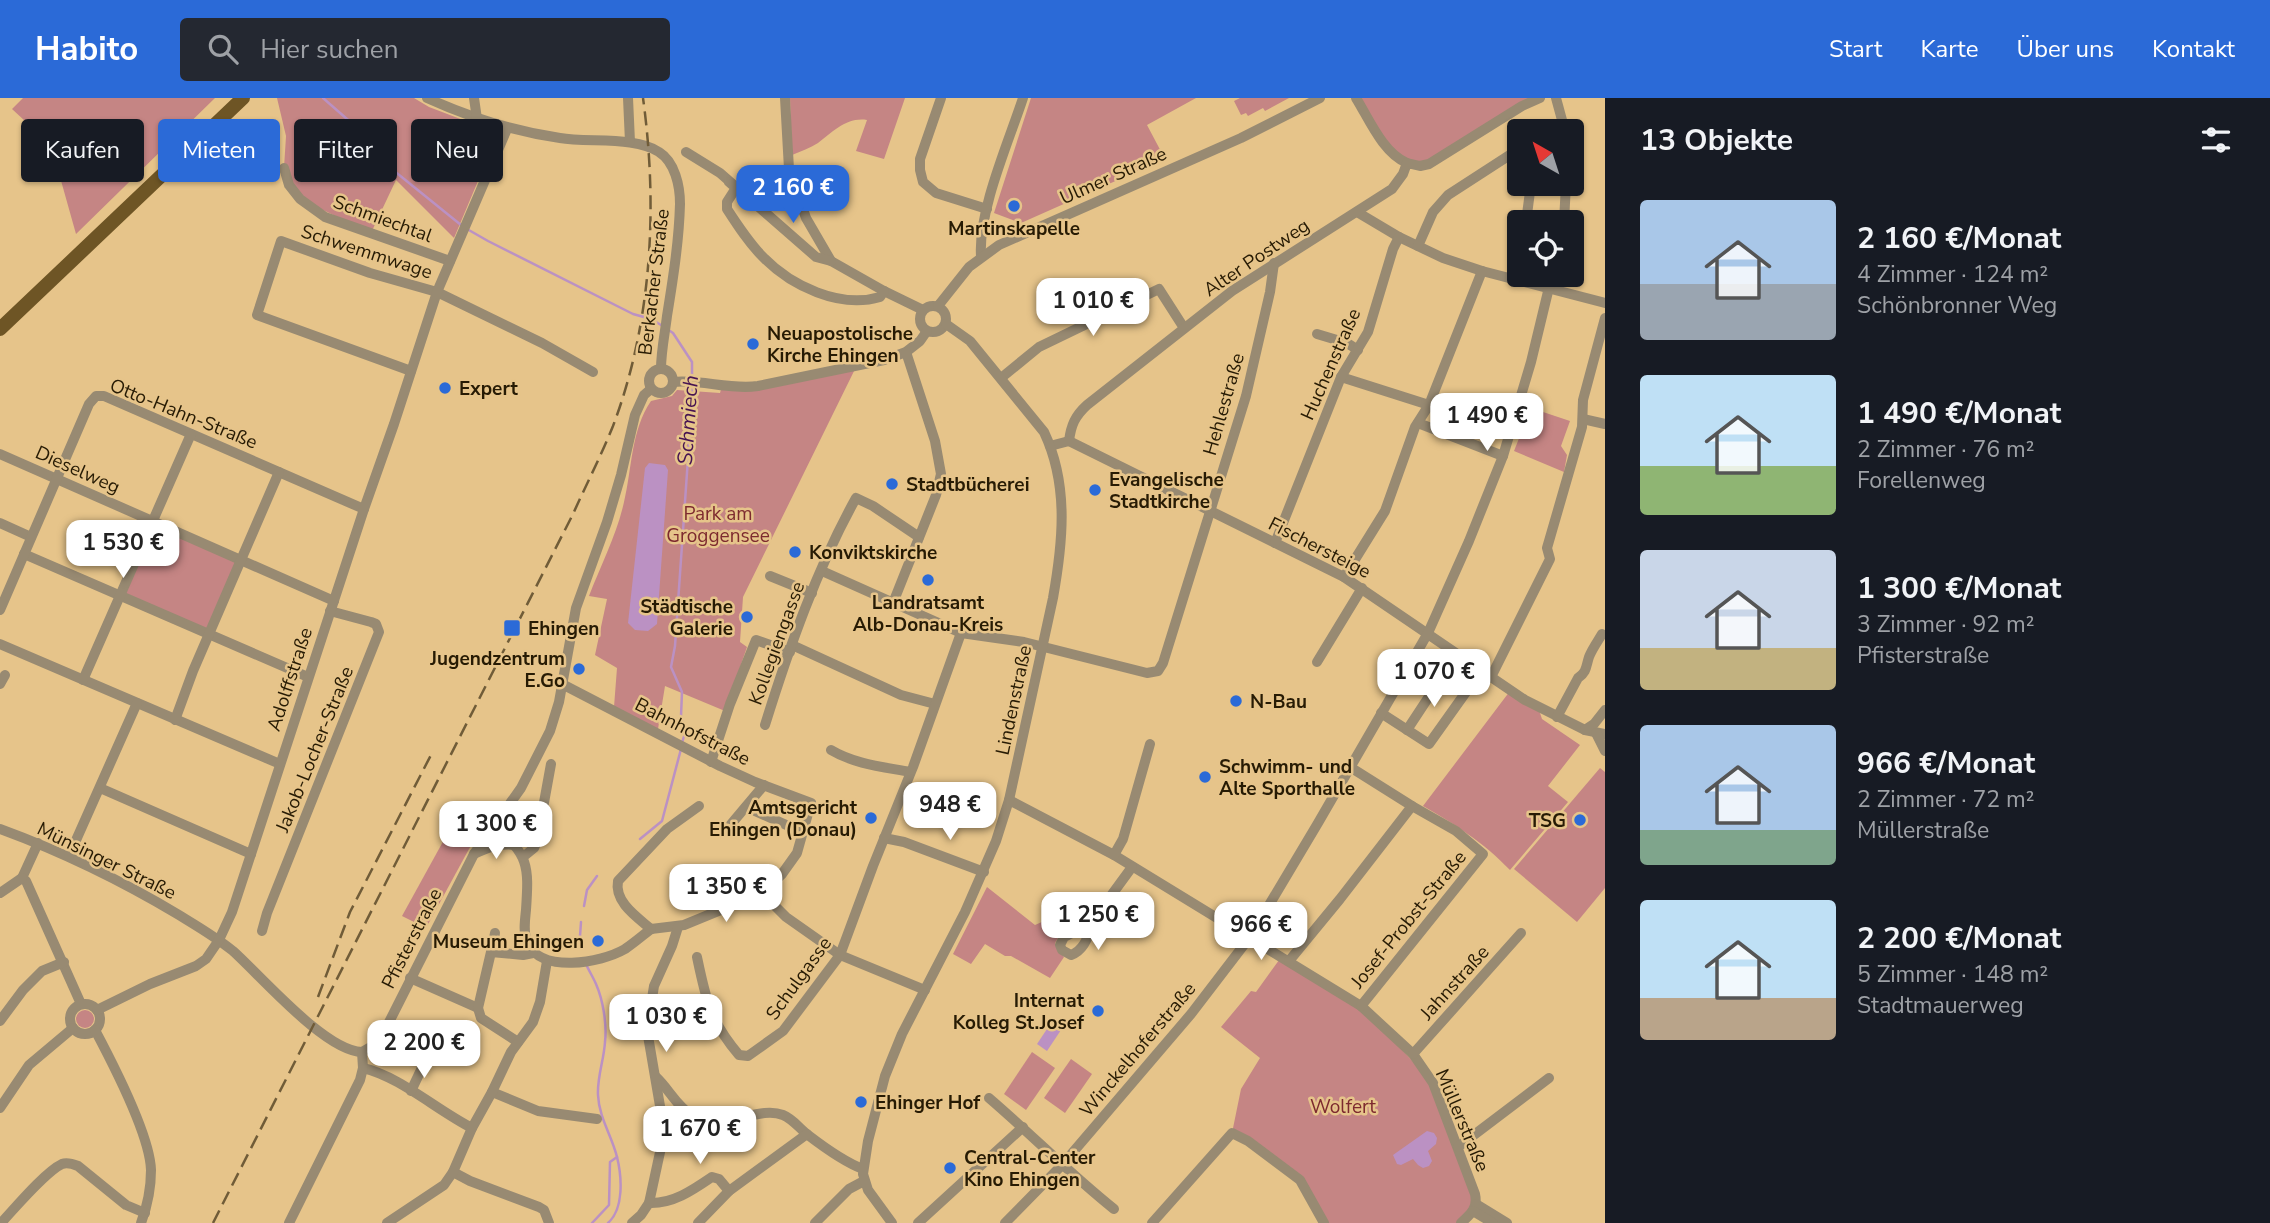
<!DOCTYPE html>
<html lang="de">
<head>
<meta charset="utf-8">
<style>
	body { margin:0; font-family:"Nunito Sans",sans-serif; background:#242831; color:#f1f3f6; height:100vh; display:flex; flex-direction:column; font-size:26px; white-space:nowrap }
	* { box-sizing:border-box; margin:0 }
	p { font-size:23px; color:#9ea1a6 }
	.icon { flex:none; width:38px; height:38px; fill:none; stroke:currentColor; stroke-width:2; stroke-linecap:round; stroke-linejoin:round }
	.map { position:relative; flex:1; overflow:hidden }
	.sheet { display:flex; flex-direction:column; background:#171b24; width:665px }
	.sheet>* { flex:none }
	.guide { position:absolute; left:21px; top:21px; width:665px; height:63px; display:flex; gap:14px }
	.needle { width:46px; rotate:321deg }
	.buttons { position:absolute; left:1507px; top:21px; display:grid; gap:14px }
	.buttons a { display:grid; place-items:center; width:77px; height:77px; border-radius:7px; background:#171b24; box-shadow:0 2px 5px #0004; font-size:35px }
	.price { position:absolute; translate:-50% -60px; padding:0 16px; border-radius:14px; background:#fff; color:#222; font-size:23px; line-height:46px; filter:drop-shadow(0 2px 4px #0008) }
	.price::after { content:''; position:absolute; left:50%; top:42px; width:21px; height:16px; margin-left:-10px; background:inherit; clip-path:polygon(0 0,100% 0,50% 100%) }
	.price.on { background:#2b6ad7; color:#fff }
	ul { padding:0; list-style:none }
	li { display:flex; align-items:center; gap:21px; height:175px; padding:0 35px }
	li span { display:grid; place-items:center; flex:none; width:196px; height:140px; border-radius:7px; color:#555 }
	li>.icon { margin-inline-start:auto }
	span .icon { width:84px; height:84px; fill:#fffc; stroke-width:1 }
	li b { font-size:30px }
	h2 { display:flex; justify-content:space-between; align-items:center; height:84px; padding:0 35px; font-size:30px }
	.tag { padding:0 24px; border-radius:7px; background:#171b24; box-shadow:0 2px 5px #0004; font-size:24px; line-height:63px }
	.tag.on { background:#2b6ad7; color:#fff }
	header { display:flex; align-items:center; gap:42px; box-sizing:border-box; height:98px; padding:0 35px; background:#2b6ad7; color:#fff }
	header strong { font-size:33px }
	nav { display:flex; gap:38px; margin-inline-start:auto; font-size:24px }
	.search { width:490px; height:63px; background:#242831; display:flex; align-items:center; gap:18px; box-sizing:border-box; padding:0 24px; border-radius:7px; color:#9ea1a6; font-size:26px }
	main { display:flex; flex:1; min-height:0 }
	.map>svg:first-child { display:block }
	.green { fill:#c58584 }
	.water { fill:#bb91c3 }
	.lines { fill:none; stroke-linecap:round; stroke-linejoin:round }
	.stream { stroke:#bb91c3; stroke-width:2.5 }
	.minor { stroke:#988a72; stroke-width:10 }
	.major { stroke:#6e5525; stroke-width:14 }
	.rail { stroke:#705c38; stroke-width:2.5; stroke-dasharray:14 7; stroke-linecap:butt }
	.poi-dot { fill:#2b6ad7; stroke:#e6c48a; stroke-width:2.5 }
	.labels { text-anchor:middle; stroke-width:5; stroke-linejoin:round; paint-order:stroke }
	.street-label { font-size:19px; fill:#271b04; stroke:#e6c48a }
	.poi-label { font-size:19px; font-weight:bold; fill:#271b04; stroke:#e6c48a; text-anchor:start }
	.park-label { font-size:19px; fill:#7d2a2f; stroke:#e6c48a }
	.water-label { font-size:21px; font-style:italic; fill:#471452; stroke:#e6c48a }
</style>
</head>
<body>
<header>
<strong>Habito</strong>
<div class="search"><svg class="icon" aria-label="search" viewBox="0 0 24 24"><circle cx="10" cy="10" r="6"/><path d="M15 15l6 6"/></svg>Hier suchen</div>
<nav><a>Start</a><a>Karte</a><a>Über uns</a><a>Kontakt</a></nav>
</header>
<main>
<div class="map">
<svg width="1605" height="1125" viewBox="0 0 1605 1125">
	<rect width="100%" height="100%" fill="#e6c48a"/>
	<!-- green -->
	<g class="green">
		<polygon points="23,0 215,0 76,136 51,47 12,11"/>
		<polygon points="277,0 414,0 429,9 484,30 491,37 491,52 454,140 396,82 371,135 300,101 284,70 286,38"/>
		<path d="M 790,0 L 905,0 L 884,61 L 856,53 L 867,22 C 846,19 833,34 818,45 C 810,50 801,53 792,57 Z"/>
		<polygon points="1031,0 1196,0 1147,27 1165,61 1021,125 994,115"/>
		<polygon points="1240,0 1289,0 1265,13 1263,10 1248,18 1246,15 1241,17 1234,3"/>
		<polygon points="1355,0 1540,0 1420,68 1394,57"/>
		<path d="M 857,267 L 743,499 L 740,544 L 747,549 L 725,613 L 665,588 L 658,631 L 614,609 L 617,570 L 595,557 L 607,501 L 589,498 C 601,467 617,436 624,404 C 632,371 631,332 651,303 L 672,298 L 677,292 L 720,295 L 722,288 L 742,290 Z"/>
		<polygon points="1531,310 1570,323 1561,348 1567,357 1564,374 1514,353"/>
		<polygon points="155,428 236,464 206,532 125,496"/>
		<path d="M 1510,593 L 1538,609 L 1542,621 L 1580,647 L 1548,688 L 1568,704 L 1510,772 C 1483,744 1456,727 1423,708 Z"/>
		<polygon points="1600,670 1605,674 1605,790 1577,824 1514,771"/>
		<polygon points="471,715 477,728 475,740 426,830 402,818 456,720"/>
		<polygon points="987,789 1035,827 1060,816 1069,830 1060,836 1055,845 1057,851 1064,859 1050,880 1011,858 1005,858 985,846 971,866 953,856"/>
		<polygon points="1282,858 1361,908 1433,985 1476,1100 1460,1125 1324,1125 1300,1082 1232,1035 1241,991 1260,960 1221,929 1251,893 1256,894"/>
		<circle cx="85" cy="921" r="9"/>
		<polygon points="1032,954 1055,970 1026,1012 1004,996"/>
		<polygon points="1071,961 1092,976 1065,1015 1044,1000"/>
	</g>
	<!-- water -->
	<g class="water">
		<polygon points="649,365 665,367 668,372 657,526 648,533 635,532 628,525 645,370"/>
		<polygon points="1053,922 1063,929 1047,953 1037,946"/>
		<polygon points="1427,1033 1434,1035 1437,1040 1436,1046 1428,1053 1432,1063 1429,1068 1423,1070 1418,1067 1413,1061 1401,1067 1397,1066 1393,1057"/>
	</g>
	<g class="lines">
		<!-- stream -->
		<g class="stream">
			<polyline points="323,0 355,28 382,56 393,72 461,127"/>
			<polyline points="467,131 488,143 633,216 651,221 661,227"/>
			<polyline points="670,233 673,235 692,264 692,282"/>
			<polyline points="682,645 685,635 681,618 682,594 671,569 675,548 693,288"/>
			<polyline points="640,741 662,723 681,651"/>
			<polyline points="584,808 587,792 597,778"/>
			<polyline points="580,838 581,824"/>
			<path d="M 586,866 C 589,873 593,879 596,886 C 603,902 607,926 605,944 C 604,962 597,979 598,997 C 599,1020 612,1038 617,1059 C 622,1079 624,1111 608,1125"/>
			<polyline points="592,1125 609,1107 610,1064 617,1059"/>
		</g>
		<!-- minor -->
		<g class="minor">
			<path d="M 427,0 C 471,20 512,33 560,40 C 588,45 636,38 659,54 C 675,64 680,88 680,106 C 679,143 673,181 667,218 C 665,235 661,253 661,271"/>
			<polyline points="474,0 477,21"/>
			<polyline points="628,0 630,44"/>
			<polyline points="785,0 789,71 806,120 831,163 884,193 923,212"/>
			<polyline points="941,0 920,61 920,72 923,84 936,95 987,111"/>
			<path d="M 1356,0 C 1369,21 1383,55 1407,65"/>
			<polyline points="1556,0 1565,33"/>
			<polyline points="686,54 720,75 816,159 831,163"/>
			<polyline points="284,70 289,87 300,101 325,119 450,163"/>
			<path d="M 729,84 L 736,90 L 727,104 L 727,111 C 738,128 749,145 763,159 C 791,188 840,211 880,199 L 884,193"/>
			<polyline points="1357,114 1399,139 1443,160 1482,173 1605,205"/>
			<polyline points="1526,124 1531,86"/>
			<polyline points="1564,124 1566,86"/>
			<polyline points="1418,148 1433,114 1448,97 1519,51"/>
			<path d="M 981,158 C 978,113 1009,43 1023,0"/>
			<polyline points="1516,181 1519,166"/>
			<circle cx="933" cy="221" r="13"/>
			<polyline points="938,208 969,169 999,147 1241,40 1320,0"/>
			<polyline points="1317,236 1347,245 1358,252"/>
			<circle cx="661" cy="283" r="12"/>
			<polyline points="411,273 257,217 281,143 370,175 437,194 542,245 593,274"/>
			<polyline points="1341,279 1429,307"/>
			<polyline points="1001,280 1039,249 1159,191 1184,230"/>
			<path d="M 673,284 C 702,281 729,292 758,288 L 884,262 L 906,254 L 920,243 L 927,233"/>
			<polyline points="1583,321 1605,326"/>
			<polyline points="1418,325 1503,358"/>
			<path d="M 1069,343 C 1071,327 1075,318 1087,307 L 1232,193 L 1392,91 L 1403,76 L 1407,65 L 1420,68 L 1429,66 L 1522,8 L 1540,0"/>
			<polyline points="1050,348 1069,343 1344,479 1525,602 1585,632 1605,636"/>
			<polyline points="0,356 334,503"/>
			<polyline points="0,425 31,439"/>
			<polyline points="1275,445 1341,279 1368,234 1393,151 1399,139"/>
			<polyline points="24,456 308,579"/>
			<polyline points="822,473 961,535 1024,544 1147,575 1158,573 1163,565 1246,298 1270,194 1274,165"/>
			<polyline points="770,478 812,495"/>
			<polyline points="1344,479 1385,413 1415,329 1429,307 1482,173"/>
			<polyline points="893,505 936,397 941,376 935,343 906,254"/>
			<polyline points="0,512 89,306 96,298 104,298 364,411"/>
			<polyline points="0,546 280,666"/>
			<polyline points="792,547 901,597 935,606"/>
			<polyline points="1317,564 1362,490"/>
			<polyline points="1491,579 1550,461 1547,450 1582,329 1583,302 1605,220"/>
			<polyline points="83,582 191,336"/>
			<polyline points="0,586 5,577"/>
			<polyline points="562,586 720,668 755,684 811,705 797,755 782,776 762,795 684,827 651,831"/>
			<polyline points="1381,615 1429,646 1481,573"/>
			<path d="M 1557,619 L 1578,580 C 1587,574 1586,568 1589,559 C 1592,551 1598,543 1602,536"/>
			<polyline points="175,622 193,573 279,374"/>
			<path d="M 765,627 C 789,550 817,470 856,400 L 873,408 L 919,439"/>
			<polyline points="1407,632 1457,556"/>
			<polyline points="1585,632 1594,626 1605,612"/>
			<polyline points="1596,635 1605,653"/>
			<path d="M 831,652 C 854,666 884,669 910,674"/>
			<polyline points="711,664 730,606 756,542 790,554"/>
			<polyline points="100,690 251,756"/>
			<path d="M 1009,702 L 1114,757 L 1361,908 L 1413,956 L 1433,985 L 1475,1096 C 1478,1110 1471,1116 1461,1125"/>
			<polyline points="746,709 802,734"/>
			<path d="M 493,727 C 529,757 529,767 526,812 C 525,822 523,834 527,844 C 540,876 601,865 625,851 C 634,845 642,838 651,831"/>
			<path d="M 0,731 C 63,754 122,783 179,817 C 197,828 216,839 233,853 C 261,878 325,953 362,954"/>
			<polyline points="727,731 764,687"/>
			<polyline points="884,740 904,744 984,774"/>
			<polyline points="38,745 22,780 26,783 81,906"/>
			<path d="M 474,756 C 489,749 499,745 516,747"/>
			<polyline points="1114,757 1123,741 1150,646"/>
			<polyline points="69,758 137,605"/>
			<polyline points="523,759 534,750 537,743 551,666"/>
			<polyline points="0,795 22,780"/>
			<polyline points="762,795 786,819 840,857 925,892"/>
			<path d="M 1091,825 C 1089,839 1084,852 1071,857 L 1062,852 L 1060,847 L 1064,839 L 1091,825 L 1132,769"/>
			<path d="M 651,831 C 637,819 614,804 618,783 L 667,731 L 699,708"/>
			<polyline points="262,833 267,815 379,534 376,526 371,524 330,513"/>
			<polyline points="491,854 495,835"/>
			<path d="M 697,859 C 706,902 710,923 739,957 L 748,958 L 783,933 L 840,857 L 873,768 L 913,669 L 961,535"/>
			<polyline points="1289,863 1340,801 1412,708 1350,669"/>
			<polyline points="410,880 478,910"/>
			<circle cx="85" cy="921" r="15"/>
			<polyline points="1361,908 1483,756 1456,733 1412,708"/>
			<polyline points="97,912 150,886 196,868 206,861 219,842 232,814 364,411 394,326 437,194 507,31"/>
			<polyline points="0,923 23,892 42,873 64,864"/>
			<path d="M 95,932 C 112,964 150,1038 151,1072 C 151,1089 147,1109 141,1125"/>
			<polyline points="518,944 481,920 478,910 491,854 523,857 533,855"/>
			<polyline points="362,954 374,947 381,940 474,756 521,690 550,633 559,604 576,510 607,424 621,377 635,317 644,297 651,291"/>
			<polyline points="1413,956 1521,835"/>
			<path d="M 363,970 C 399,978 438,1013 472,1030"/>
			<path d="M 656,979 C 669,991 677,1009 693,1018 C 724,1035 757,1007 783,1017 C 793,1021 800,1031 808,1037 C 825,1050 844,1064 863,1071"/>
			<polyline points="411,993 439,934"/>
			<polyline points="492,994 538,1013 597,1021"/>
			<path d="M 989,1000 C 1031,1036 1070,1076 1114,1111"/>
			<polyline points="0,1010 29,967 73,930"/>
			<path d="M 662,1045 C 683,1042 715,1040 731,1023"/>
			<polyline points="1458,1049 1549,980"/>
			<polyline points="453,1074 470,1083 539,1109 544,1112 549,1125"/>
			<path d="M 649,1105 C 673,1106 693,1092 712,1079 L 719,1081 L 729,1093"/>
			<polyline points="1476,1106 1507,1125"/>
			<polyline points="1473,1113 1493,1125"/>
			<path d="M 1,1125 C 15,1110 45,1074 62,1066 C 67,1064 73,1066 78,1068 L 126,1107 L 145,1115"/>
			<polyline points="289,1125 360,982 363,970 362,954"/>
			<polyline points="387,1125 444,1087 453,1074 472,1030 492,994 511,954 533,924 540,904 547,863"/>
			<polyline points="632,1125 641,1117 649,1105 662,1045 660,1008 647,932 654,888 672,848 678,829"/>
			<polyline points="698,1125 729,1093 807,1036"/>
			<polyline points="815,1125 849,1091 864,1083"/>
			<path d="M 892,1125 L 868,1092 L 863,1076 L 868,1043 L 885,978 L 902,936 L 965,814 L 996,743 L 1009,702 L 1053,500 C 1063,444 1069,387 1044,334 L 970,243 L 946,226"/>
			<polyline points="918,1125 1023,1029"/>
			<polyline points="1005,1125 1062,1067 1191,916 1250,839 1318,725 1428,535 1469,443 1503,358 1531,264 1552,177"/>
			<polyline points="1152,1125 1232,1035 1248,1043 1300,1082 1324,1125"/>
		</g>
		<!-- major -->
		<polyline class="major" points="0,231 243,0"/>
		<!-- rail -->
		<g class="rail">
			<polyline points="318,899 350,814 432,655"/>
			<path d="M 213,1125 L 573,416 C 586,387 601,358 613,328 C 652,225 658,108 643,0"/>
		</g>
	</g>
	<!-- markers -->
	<g class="poi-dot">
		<circle cx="1014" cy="108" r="7"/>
		<circle cx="753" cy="246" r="7"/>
		<circle cx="445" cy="290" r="7"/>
		<circle cx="892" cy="386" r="7"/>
		<circle cx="1095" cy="392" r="7"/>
		<circle cx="795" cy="454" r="7"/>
		<circle cx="928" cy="482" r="7"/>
		<circle cx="747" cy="519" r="7"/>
		<rect x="503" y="521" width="18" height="18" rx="3.5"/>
		<circle cx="579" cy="571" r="7"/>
		<circle cx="1236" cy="603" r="7"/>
		<circle cx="1205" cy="679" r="7"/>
		<circle cx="871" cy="720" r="7"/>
		<circle cx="1580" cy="722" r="7"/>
		<circle cx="598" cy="843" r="7"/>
		<circle cx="1098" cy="913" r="7"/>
		<circle cx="861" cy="1004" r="7"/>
		<circle cx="950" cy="1070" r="7"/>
	</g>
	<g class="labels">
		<!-- street labels -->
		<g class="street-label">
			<text transform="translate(1113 77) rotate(-24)" y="7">Ulmer Straße</text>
			<text transform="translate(383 120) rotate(20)" y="7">Schmiechtal</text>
			<text transform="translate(367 153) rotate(18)" y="7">Schwemmwage</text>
			<text transform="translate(1256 159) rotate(-34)" y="7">Alter Postweg</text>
			<text transform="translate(653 184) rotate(-83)" y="7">Berkacher Straße</text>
			<text transform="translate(1330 266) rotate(-66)" y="7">Huchenstraße</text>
			<text transform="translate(1223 306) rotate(-74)" y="7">Hehlestraße</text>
			<text transform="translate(184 315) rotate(22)" y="7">Otto-Hahn-Straße</text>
			<text transform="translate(78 371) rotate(24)" y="7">Dieselweg</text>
			<text transform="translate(1320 449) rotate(27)" y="7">Fischersteige</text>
			<text transform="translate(776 545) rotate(-70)" y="7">Kollegiengasse</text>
			<text transform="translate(289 581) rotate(-72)" y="7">Adolffstraße</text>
			<text transform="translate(1013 602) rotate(-78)" y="7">Lindenstraße</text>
			<text transform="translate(693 633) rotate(27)" y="7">Bahnhofstraße</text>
			<text transform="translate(314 651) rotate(-68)" y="7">Jakob-Locher-Straße</text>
			<text transform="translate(107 762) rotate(26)" y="7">Münsinger Straße</text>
			<text transform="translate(1408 821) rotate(-51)" y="7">Josef-Probst-Straße</text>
			<text transform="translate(411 840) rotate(-63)" y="7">Pfisterstraße</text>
			<text transform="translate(798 880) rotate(-54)" y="7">Schulgasse</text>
			<text transform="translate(1454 884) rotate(-48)" y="7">Jahnstraße</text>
			<text transform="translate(1137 951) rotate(-50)" y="7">Winckelhoferstraße</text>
			<text transform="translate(1463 1022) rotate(67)" y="7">Müllerstraße</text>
		</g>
		<!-- poi labels -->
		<g class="poi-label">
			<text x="1014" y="137" text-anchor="middle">Martinskapelle</text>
			<text x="767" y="242">Neuapostolische<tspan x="767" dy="22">Kirche Ehingen</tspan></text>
			<text x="459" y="297">Expert</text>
			<text x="1109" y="388">Evangelische<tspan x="1109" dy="22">Stadtkirche</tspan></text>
			<text x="906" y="393">Stadtbücherei</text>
			<text x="809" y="461">Konviktskirche</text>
			<text x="928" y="511" text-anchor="middle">Landratsamt<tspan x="928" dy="22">Alb-Donau-Kreis</tspan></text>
			<text x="733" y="515" text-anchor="end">Städtische<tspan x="733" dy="22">Galerie</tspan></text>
			<text x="528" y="537">Ehingen</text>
			<text x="565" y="567" text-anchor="end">Jugendzentrum<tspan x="565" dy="22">E.Go</tspan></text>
			<text x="1250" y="610">N-Bau</text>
			<text x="1219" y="675">Schwimm- und<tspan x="1219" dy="22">Alte Sporthalle</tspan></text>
			<text x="857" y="716" text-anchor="end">Amtsgericht<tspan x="857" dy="22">Ehingen (Donau)</tspan></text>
			<text x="1566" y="729" text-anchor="end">TSG</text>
			<text x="584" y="850" text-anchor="end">Museum Ehingen</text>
			<text x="1084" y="909" text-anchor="end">Internat<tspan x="1084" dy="22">Kolleg St.Josef</tspan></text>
			<text x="875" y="1011">Ehinger Hof</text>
			<text x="964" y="1066">Central-Center<tspan x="964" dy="22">Kino Ehingen</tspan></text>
		</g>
		<!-- park labels -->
		<g class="park-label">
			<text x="718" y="422">Park am<tspan x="718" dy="22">Groggensee</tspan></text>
			<text x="1343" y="1015">Wolfert</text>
		</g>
		<!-- water labels -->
		<g class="water-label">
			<text transform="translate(688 322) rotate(-86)" y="7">Schmiech</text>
		</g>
	</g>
</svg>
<div class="buttons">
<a><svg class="needle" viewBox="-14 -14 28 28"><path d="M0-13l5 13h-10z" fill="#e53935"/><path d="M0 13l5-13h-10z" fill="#9ea1a6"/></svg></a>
<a><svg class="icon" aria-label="locate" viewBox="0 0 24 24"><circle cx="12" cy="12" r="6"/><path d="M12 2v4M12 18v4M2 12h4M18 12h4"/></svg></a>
</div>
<b class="price on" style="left:793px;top:127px">2 160 €</b>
<b class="price" style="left:1093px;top:240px">1 010 €</b>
<b class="price" style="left:1487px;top:355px">1 490 €</b>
<b class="price" style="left:123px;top:482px">1 530 €</b>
<b class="price" style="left:1434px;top:611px">1 070 €</b>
<b class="price" style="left:950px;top:744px">948 €</b>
<b class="price" style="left:496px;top:763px">1 300 €</b>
<b class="price" style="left:726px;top:826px">1 350 €</b>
<b class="price" style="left:1098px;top:854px">1 250 €</b>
<b class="price" style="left:1261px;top:864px">966 €</b>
<b class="price" style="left:666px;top:956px">1 030 €</b>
<b class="price" style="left:424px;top:982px">2 200 €</b>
<b class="price" style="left:700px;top:1068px">1 670 €</b>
<div class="guide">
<a class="tag">Kaufen</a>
<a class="tag on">Mieten</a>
<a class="tag">Filter</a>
<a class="tag">Neu</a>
</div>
</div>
<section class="sheet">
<h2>13 Objekte<svg class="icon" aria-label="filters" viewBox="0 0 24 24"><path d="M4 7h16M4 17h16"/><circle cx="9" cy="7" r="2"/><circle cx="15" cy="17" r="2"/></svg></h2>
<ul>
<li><span style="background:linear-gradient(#a9c7e8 60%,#9aa5b1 0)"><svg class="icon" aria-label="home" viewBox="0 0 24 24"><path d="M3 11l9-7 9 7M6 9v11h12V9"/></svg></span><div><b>2 160 €/Monat</b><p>4 Zimmer · 124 m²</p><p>Schönbronner Weg</p></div></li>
<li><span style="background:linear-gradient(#bfe0f5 65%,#8fb573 0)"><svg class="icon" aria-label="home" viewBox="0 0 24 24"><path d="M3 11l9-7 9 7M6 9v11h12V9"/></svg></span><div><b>1 490 €/Monat</b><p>2 Zimmer · 76 m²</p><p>Forellenweg</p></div></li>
<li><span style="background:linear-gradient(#c9d6e8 70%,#c2b280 0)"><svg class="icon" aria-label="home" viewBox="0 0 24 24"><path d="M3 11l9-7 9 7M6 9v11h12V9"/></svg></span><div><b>1 300 €/Monat</b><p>3 Zimmer · 92 m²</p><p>Pfisterstraße</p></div></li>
<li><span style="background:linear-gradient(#a9c7e8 75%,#7fa58c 0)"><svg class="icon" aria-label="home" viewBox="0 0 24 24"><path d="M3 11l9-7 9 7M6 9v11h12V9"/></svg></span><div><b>966 €/Monat</b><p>2 Zimmer · 72 m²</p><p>Müllerstraße</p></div></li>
<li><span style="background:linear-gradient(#bfe0f5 70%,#b9a48a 0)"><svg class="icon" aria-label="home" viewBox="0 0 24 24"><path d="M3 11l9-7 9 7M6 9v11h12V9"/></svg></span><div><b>2 200 €/Monat</b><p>5 Zimmer · 148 m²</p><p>Stadtmauerweg</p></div></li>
</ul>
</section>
</main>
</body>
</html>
